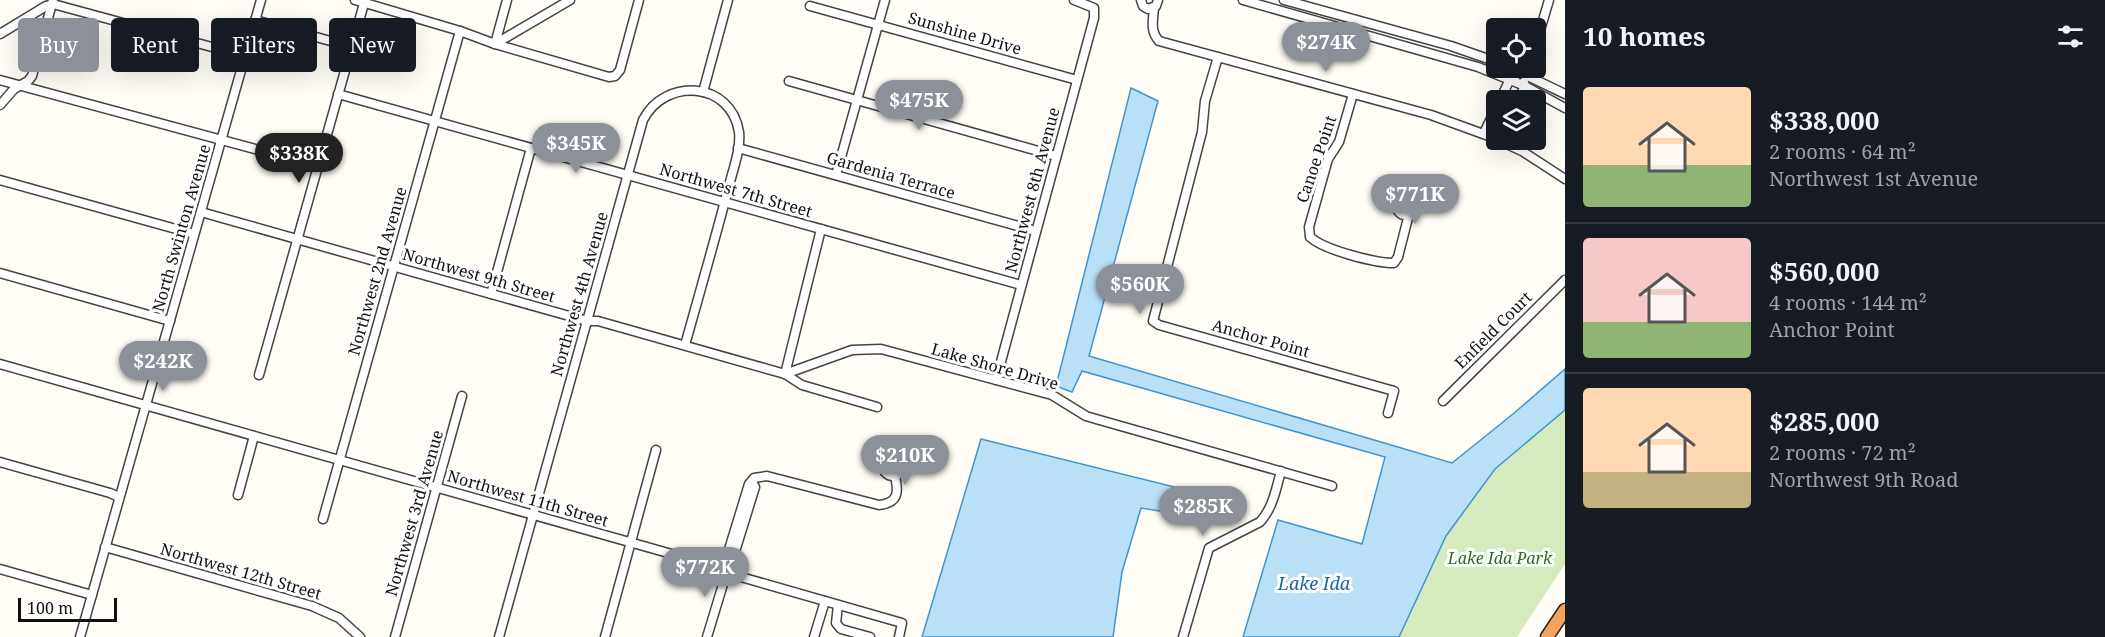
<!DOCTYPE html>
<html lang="en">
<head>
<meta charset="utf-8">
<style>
	body { margin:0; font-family:"Noto Serif",serif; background:#20242c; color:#f1f3f6; height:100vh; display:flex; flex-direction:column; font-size:22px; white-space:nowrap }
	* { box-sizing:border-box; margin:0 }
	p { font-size:20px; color:#9ea1a6 }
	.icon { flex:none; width:33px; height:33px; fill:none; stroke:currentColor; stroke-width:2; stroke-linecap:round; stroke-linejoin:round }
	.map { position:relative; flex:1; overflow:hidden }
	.side { display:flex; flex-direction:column; background:#171b24; width:540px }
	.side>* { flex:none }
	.top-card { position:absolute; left:18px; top:18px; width:570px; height:54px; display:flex; gap:12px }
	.tools { position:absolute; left:1486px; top:18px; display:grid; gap:12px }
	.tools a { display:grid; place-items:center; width:60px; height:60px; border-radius:6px; background:#171b24; box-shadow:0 6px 24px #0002; font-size:30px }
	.scale { position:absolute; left:18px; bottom:15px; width:99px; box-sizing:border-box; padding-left:6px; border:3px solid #111; border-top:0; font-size:16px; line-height:21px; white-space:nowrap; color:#111; -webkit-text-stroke:4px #fff; paint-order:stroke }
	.price { position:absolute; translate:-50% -51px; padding:0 14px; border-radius:21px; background:#8c9099; color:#fff; font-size:20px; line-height:39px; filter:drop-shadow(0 2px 3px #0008) }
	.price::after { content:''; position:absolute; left:50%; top:36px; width:18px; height:14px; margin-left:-9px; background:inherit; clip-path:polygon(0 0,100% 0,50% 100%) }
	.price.active { background:#222; color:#fff }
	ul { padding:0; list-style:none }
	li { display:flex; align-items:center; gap:18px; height:150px; padding:0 18px }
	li+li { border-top:2px solid #363941 }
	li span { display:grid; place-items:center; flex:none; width:168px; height:120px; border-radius:6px; color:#555 }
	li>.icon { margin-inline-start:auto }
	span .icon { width:72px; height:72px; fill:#fffc; stroke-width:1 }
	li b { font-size:26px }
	h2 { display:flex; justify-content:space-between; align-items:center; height:72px; padding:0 18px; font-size:26px }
	.pill { padding:0 21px; border-radius:6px; background:#171b24; box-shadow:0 6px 24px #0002; font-size:21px; line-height:54px }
	.pill.active { background:#8c9099; color:#fff }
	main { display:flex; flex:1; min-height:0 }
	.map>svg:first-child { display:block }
	.green { fill:#d5ebbd }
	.water { fill:#b9e0f7; stroke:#3f96cf; stroke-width:1.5 }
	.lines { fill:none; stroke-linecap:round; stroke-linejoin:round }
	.minor-casing { stroke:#444; stroke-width:11 }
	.highway-casing { stroke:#222; stroke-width:15 }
	.minor { stroke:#fff; stroke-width:8 }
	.highway { stroke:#f5a25d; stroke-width:12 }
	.labels { text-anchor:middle; stroke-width:6; stroke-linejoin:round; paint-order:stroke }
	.street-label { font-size:16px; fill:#111; stroke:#fff }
	.park-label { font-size:16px; font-style:italic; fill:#2f6b1f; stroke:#fff }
	.water-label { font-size:18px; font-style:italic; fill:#1768a6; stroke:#fff }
</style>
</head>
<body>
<main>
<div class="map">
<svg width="1565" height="637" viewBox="0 0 1565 637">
	<rect width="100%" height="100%" fill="#fffdf5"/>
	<!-- green -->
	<polygon class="green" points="1565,410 1565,564 1517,637 1399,637 1446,536 1495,469"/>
	<!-- water -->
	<g class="water">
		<polygon points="1131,88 1158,101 1089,356 1452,463 1513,414 1565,369 1565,410 1495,469 1446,536 1399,637 1243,637 1278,520 1362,544 1385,457 1082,371 1072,392 1056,386"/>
		<polygon points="981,439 1227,500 1221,521 1141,508 1122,572 1113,637 922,637"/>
	</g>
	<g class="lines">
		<!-- minor casing -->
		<g class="minor-casing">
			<g id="minor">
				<polyline points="355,0 460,31 495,44 609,77 615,76 620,70 639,0"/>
				<polyline points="1141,0 1143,6 1148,9 1156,6 1158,0"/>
				<polyline points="1243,0 1478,67 1525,86 1565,108"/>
				<polyline points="1284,0 1451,46 1497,62"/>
				<polyline points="810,6 1077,80"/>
				<path d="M 1154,8 C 1153,21 1150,31 1159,41 L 1431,115 L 1497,139"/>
				<polyline points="255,20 352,47"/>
				<polyline points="0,34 46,6 53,4 245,56"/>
				<polyline points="495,44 570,0"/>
				<polyline points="495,44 507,0"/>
				<polyline points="1536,44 1549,0"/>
				<polyline points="1218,57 1205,101 1202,132 1153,321 1159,325 1394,391 1388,413"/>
				<polyline points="1511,68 1565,94"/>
				<polyline points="0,80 318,166"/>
				<polyline points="789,81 1056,156"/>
				<polyline points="703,92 728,0"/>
				<polyline points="338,94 1021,285"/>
				<path d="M 1353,94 L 1339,142 L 1328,159 L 1309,227 L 1310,237 C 1324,250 1375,263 1394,263 L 1398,257 L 1409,214"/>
				<polyline points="1500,100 1510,79 1515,77"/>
				<polyline points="1518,100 1525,86 1524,82"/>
				<polyline points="0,105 14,89 28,81 32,76 53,0"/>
				<polyline points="1484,133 1497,106"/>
				<polyline points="1498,140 1522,151 1565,179"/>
				<polyline points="738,148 1036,231"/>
				<polyline points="836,175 885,0"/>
				<polyline points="0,180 194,234"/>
				<circle cx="1405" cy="207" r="8"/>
				<polyline points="201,212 587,321 598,321 785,374 802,385 877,407"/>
				<polyline points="0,273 170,321"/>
				<polyline points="491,294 531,148"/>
				<polyline points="0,364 700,562 734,575 902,623 899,637"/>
				<polyline points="785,374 852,350 881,349 1052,395 1086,416 1096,419 1332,486"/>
				<polyline points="785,374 821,229"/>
				<polyline points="259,375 365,0"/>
				<polyline points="996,380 1094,18 1094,8 1074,0"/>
				<polyline points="1443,401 1565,280"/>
				<circle cx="893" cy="466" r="10"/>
				<polyline points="0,462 110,493 119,497"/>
				<polyline points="238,495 254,436"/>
				<polyline points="323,519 460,31"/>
				<polyline points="105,547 312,606 339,618 360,637"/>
				<polyline points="728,563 733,558 755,487 752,482"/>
				<polyline points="0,569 92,595"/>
				<polyline points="838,605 836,623 841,629 870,637"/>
				<polyline points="80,637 261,0"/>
				<polyline points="395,637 462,396"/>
				<path d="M 499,637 L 643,120 C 665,77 731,81 739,132 C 741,149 733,169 729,186 C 715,239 700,292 685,345"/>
				<polyline points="605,637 656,450"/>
				<path d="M 707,637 L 727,571 L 727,556 L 749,484 L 754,478 L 767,476 L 879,505 C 898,503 899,493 895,476"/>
				<polyline points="814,637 825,601"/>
				<path d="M 1183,637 L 1209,548 L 1260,522 C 1273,508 1276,489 1281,471"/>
			</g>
		</g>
		<!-- highway casing -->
		<g class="highway-casing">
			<polyline id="highway" points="1547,637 1565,610"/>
		</g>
		<!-- minor -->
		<use href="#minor" class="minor"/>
		<!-- highway -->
		<use href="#highway" class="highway"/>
	</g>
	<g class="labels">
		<!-- street labels -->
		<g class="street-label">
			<text transform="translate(965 33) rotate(16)" y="6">Sunshine Drive</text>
			<text transform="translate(1316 159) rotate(-71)" y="6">Canoe Point</text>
			<text transform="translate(891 175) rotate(16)" y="6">Gardenia Terrace</text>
			<text transform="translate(736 190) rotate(16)" y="6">Northwest 7th Street</text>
			<text transform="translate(1032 190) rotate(-75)" y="6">Northwest 8th Avenue</text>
			<text transform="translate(181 228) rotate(-74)" y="6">North Swinton Avenue</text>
			<text transform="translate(377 271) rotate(-74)" y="6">Northwest 2nd Avenue</text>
			<text transform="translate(479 275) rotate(16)" y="6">Northwest 9th Street</text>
			<text transform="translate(579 294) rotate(-74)" y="6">Northwest 4th Avenue</text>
			<text transform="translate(1493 330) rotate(-45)" y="6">Enfield Court</text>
			<text transform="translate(1261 338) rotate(16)" y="6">Anchor Point</text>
			<text transform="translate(995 366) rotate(16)" y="6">Lake Shore Drive</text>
			<text transform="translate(528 498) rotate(16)" y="6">Northwest 11th Street</text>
			<text transform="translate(414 513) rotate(-74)" y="6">Northwest 3rd Avenue</text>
			<text transform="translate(241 571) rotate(16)" y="6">Northwest 12th Street</text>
		</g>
		<!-- park labels -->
		<g class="park-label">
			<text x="1500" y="564">Lake Ida Park</text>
		</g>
		<!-- water labels -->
		<g class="water-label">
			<text x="1314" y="590">Lake Ida</text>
		</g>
	</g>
</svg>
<div class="tools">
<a><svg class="icon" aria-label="locate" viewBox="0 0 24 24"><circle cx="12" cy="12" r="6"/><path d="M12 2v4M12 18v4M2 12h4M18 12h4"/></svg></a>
<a><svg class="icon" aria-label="layers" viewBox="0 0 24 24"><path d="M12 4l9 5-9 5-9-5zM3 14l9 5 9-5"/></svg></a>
</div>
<div class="scale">100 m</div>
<b class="price" style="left:1326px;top:73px">$274K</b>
<b class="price" style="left:919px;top:131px">$475K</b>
<b class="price" style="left:576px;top:174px">$345K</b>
<b class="price active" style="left:299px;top:184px">$338K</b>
<b class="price" style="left:1415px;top:225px">$771K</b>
<b class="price" style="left:1140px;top:315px">$560K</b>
<b class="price" style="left:163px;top:392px">$242K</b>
<b class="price" style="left:905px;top:486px">$210K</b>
<b class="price" style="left:1203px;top:537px">$285K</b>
<b class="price" style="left:705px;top:598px">$772K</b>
<div class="top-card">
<a class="pill active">Buy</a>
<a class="pill">Rent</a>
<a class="pill">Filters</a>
<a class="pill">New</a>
</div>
</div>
<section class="side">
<h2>10 homes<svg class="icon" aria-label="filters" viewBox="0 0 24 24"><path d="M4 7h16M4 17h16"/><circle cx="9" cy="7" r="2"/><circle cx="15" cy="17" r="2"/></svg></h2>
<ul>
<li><span style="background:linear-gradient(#ffd9b3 65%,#8fb573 0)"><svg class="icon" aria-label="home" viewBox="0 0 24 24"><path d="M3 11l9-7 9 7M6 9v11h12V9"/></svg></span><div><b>$338,000</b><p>2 rooms · 64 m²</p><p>Northwest 1st Avenue</p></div></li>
<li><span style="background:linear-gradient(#f6c9c9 70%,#8fb573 0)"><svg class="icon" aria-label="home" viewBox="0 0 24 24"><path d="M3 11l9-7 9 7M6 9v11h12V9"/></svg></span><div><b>$560,000</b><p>4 rooms · 144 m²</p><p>Anchor Point</p></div></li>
<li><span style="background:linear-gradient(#ffd9b3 70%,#c2b280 0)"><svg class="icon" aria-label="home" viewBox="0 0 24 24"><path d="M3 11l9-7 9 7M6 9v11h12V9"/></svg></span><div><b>$285,000</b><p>2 rooms · 72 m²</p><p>Northwest 9th Road</p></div></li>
</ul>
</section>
</main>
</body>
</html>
